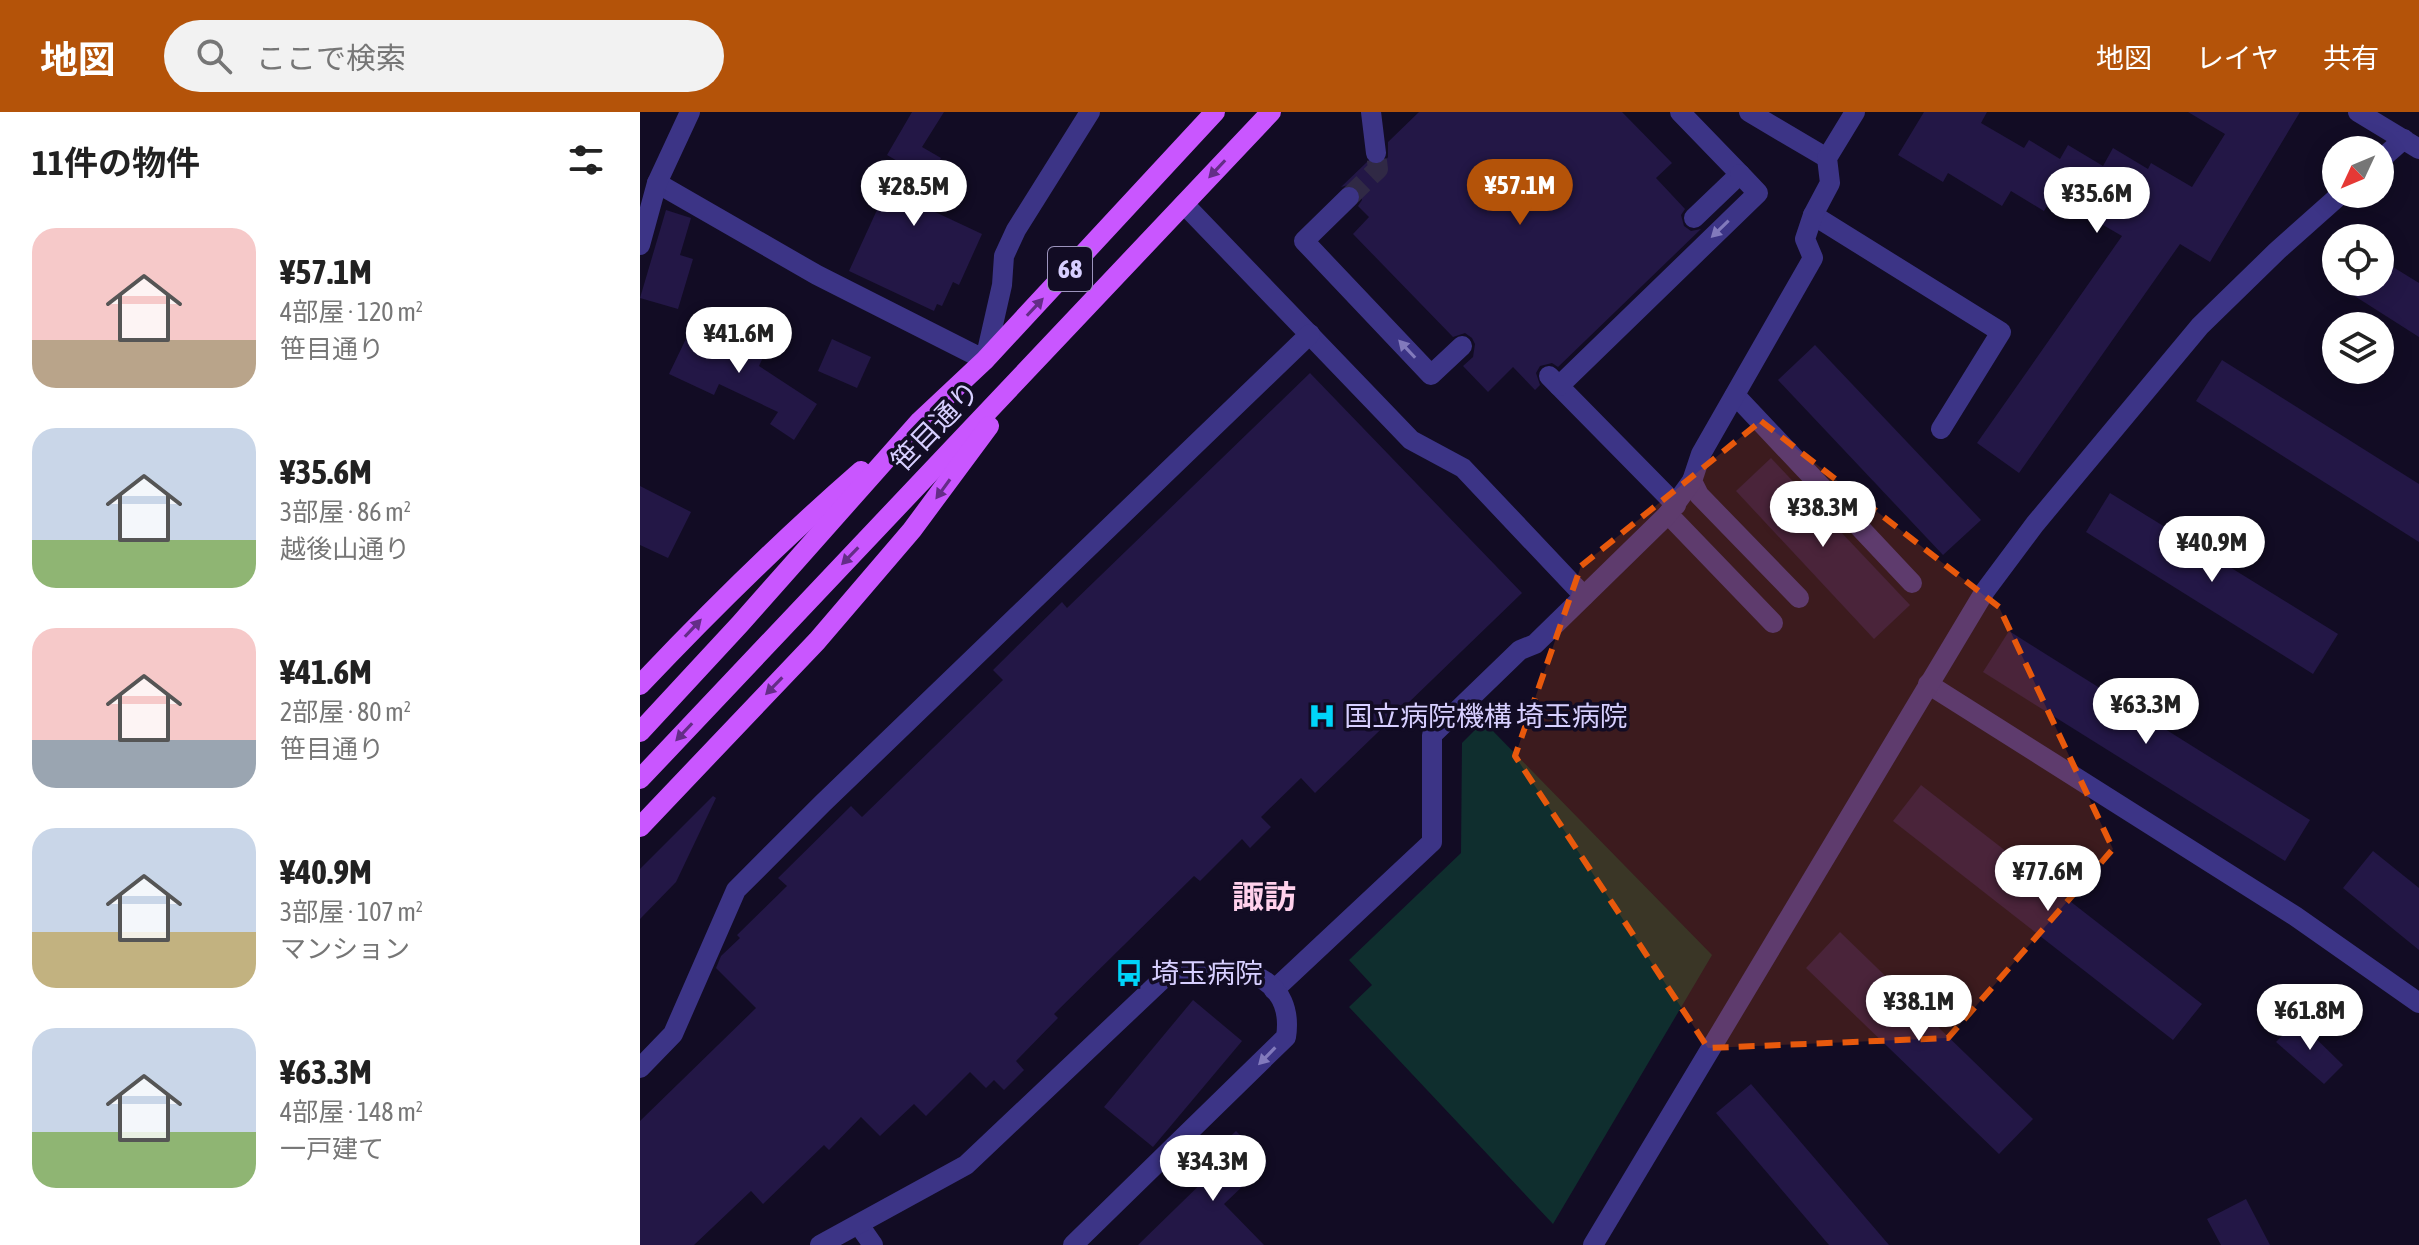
<!DOCTYPE html>
<html lang="ja">
<head>
<meta charset="utf-8">
<style>
	body { margin:0; font-family:"Asap Condensed","Noto Sans JP",sans-serif; background:#f2f2f2; color:#222; height:100vh; display:flex; flex-direction:column; font-size:30px; white-space:nowrap }
	* { box-sizing:border-box; margin:0 }
	p { font-size:26px; color:#767676 }
	.icon { flex:none; width:44px; height:44px; fill:none; stroke:currentColor; stroke-width:2; stroke-linecap:round; stroke-linejoin:round }
	.map { position:relative; flex:1; overflow:hidden }
	.sheet { display:flex; flex-direction:column; background:#fff; width:640px }
	.sheet>* { flex:none }
	.needle { width:52px; rotate:226deg }
	.buttons { position:absolute; left:1682px; top:24px; display:grid; gap:16px }
	.buttons a { display:grid; place-items:center; width:72px; height:72px; border-radius:50%; background:#fff; box-shadow:0 4px 20px #0003; font-size:40px }
	.price { position:absolute; translate:-50% -68px; padding:0 18px; border-radius:28px; background:#fff; color:#222; font-size:26px; line-height:52px; filter:drop-shadow(0 2px 4px #0008) }
	.price::after { content:''; position:absolute; left:50%; top:48px; width:24px; height:18px; margin-left:-12px; background:inherit; clip-path:polygon(0 0,100% 0,50% 100%) }
	.price.on { background:#b45309; color:#fff }
	ul { padding:0; list-style:none }
	li { display:flex; align-items:center; gap:24px; height:200px; padding:0 32px }
	li span { display:grid; place-items:center; flex:none; width:224px; height:160px; border-radius:24px; color:#555 }
	li>.icon { margin-inline-start:auto }
	span .icon { width:96px; height:96px; fill:#fffc; stroke-width:1 }
	li b { font-size:34px }
	h2 { display:flex; justify-content:space-between; align-items:center; height:96px; padding:0 32px; font-size:34px }
	header { display:flex; align-items:center; gap:48px; box-sizing:border-box; height:112px; padding:0 40px; background:#b45309; color:#fff }
	header strong { font-size:38px }
	nav { display:flex; gap:44px; margin-inline-start:auto; font-size:28px }
	.search { width:560px; height:72px; background:#f2f2f2; display:flex; align-items:center; gap:20px; box-sizing:border-box; padding:0 28px; border-radius:44px; color:#767676; font-size:30px }
	main { display:flex; flex:1; min-height:0 }
	.map>svg:first-child { display:block }
	.green { fill:#0f2e2e }
	.building { fill:#231746 }
	.lines { fill:none; stroke-linecap:round; stroke-linejoin:round }
	.minor-tunnel { stroke:#302945; stroke-width:20; stroke-dasharray:20 10; stroke-linecap:butt }
	.minor { stroke:#3c3486; stroke-width:20 }
	.major { stroke:#c956ff; stroke-width:20 }
	.oneway { fill:#642d87 }
	.oneway2 { fill:#827abc }
	.marked { fill:#e8590c; fill-opacity:0.2; stroke:#e8590c; stroke-width:6; stroke-dasharray:16 10; stroke-linejoin:round }
	.labels { text-anchor:middle; stroke-width:7; stroke-linejoin:round; paint-order:stroke }
	.shield { fill:#120c24; stroke:#9c94bd; stroke-width:2 }
	.shield-label { font-size:26px; font-weight:bold; fill:#d7cfff }
	.street-label { font-size:28px; fill:#d7cfff; stroke:#120c24 }
	.poi-label { font-size:28px; fill:#d7cfff; stroke:#120c24; text-anchor:start }
	.quarter-label { font-size:32px; font-weight:bold; fill:#ffd1ec; stroke:#120c24 }
</style>
</head>
<body>
<header>
<strong>地図</strong>
<div class="search"><svg class="icon" aria-label="search" viewBox="0 0 24 24"><circle cx="10" cy="10" r="6"/><path d="M15 15l6 6"/></svg>ここで検索</div>
<nav><a>地図</a><a>レイヤ</a><a>共有</a></nav>
</header>
<main>
<section class="sheet">
<h2>11件の物件<svg class="icon" aria-label="filters" viewBox="0 0 24 24"><path d="M4 7h16M4 17h16"/><circle cx="9" cy="7" r="2"/><circle cx="15" cy="17" r="2"/></svg></h2>
<ul>
<li><span style="background:linear-gradient(#f6c9c9 70%,#b9a48a 0)"><svg class="icon" aria-label="home" viewBox="0 0 24 24"><path d="M3 11l9-7 9 7M6 9v11h12V9"/></svg></span><div><b>¥57.1M</b><p>4部屋 · 120 m²</p><p>笹目通り</p></div></li>
<li><span style="background:linear-gradient(#c9d6e8 70%,#8fb573 0)"><svg class="icon" aria-label="home" viewBox="0 0 24 24"><path d="M3 11l9-7 9 7M6 9v11h12V9"/></svg></span><div><b>¥35.6M</b><p>3部屋 · 86 m²</p><p>越後山通り</p></div></li>
<li><span style="background:linear-gradient(#f6c9c9 70%,#9aa5b1 0)"><svg class="icon" aria-label="home" viewBox="0 0 24 24"><path d="M3 11l9-7 9 7M6 9v11h12V9"/></svg></span><div><b>¥41.6M</b><p>2部屋 · 80 m²</p><p>笹目通り</p></div></li>
<li><span style="background:linear-gradient(#c9d6e8 65%,#c2b280 0)"><svg class="icon" aria-label="home" viewBox="0 0 24 24"><path d="M3 11l9-7 9 7M6 9v11h12V9"/></svg></span><div><b>¥40.9M</b><p>3部屋 · 107 m²</p><p>マンション</p></div></li>
<li><span style="background:linear-gradient(#c9d6e8 65%,#8fb573 0)"><svg class="icon" aria-label="home" viewBox="0 0 24 24"><path d="M3 11l9-7 9 7M6 9v11h12V9"/></svg></span><div><b>¥63.3M</b><p>4部屋 · 148 m²</p><p>一戸建て</p></div></li>
</ul>
</section>
<div class="map">
<svg width="1779" height="1133" viewBox="0 0 1779 1133">
	<rect width="100%" height="100%" fill="#120c24"/>
	<!-- green -->
	<polygon class="green" points="839,614 850,616 1072,843 913,1112 709,895 732,873 709,848 821,741 822,631"/>
	<!-- building -->
	<g class="building">
		<polygon points="272,0 304,0 282,35 301,46 276,91 342,122 319,173 313,170 302,194 297,192 294,199 209,159 259,50 247,43"/>
		<polygon points="779,0 982,0 1032,51 1016,66 1045,97 1041,103 1044,114 1051,119 1061,117 918,255 912,251 900,254 896,261 900,273 895,278 873,255 848,280 823,254 833,245 835,232 832,226 825,221 813,225 713,122 729,105 718,94 722,88 719,77 712,72 701,75 727,50 737,54 744,51 748,45 748,30"/>
		<polygon points="1284,0 1347,0 1341,11 1384,36 1389,28 1420,47 1428,33 1463,54 1473,36 1508,57 1511,51 1552,75 1585,22 1548,0 1660,0 1570,150 1540,132 1379,361 1337,331 1482,124 1413,84 1404,99 1371,79 1362,94 1308,61 1303,70 1258,43"/>
		<polygon points="26,98 51,106 40,143 53,147 38,197 0,186"/>
		<polygon points="1740,147 1779,171 1779,225 1691,169 1696,161 1696,170 1740,170"/>
		<polygon points="56,206 126,239 119,254 177,292 154,328 130,312 138,300 79,272 74,283 29,262"/>
		<polygon points="192,227 231,245 217,276 178,259"/>
		<polygon points="1175,233 1341,408 1303,443 1138,268"/>
		<polygon points="1582,248 1779,372 1779,430 1556,289"/>
		<polygon points="670,261 882,481 675,681 661,666 621,705 631,715 610,736 602,727 560,769 554,764 414,902 418,906 376,949 384,958 364,978 354,968 346,976 330,960 286,1004 274,992 240,1024 221,1005 189,1038 184,1033 123,1092 111,1079 54,1133 0,1133 0,1009 116,896 76,856 81,844 100,826 97,823 147,774 138,766 211,694 222,705 363,568 353,558 422,490 427,496"/>
		<polygon points="1131,346 1270,493 1234,527 1096,379"/>
		<polygon points="0,374 51,400 28,446 0,433"/>
		<polygon points="1470,381 1698,522 1673,562 1446,420"/>
		<polygon points="1369,519 1670,708 1645,749 1343,560"/>
		<polygon points="1281,673 1562,892 1533,928 1253,709"/>
		<polygon points="73,684 76,686 36,770 0,807 0,757"/>
		<polygon points="1733,739 1779,776 1779,838 1703,776"/>
		<polygon points="1200,820 1393,1007 1359,1042 1166,856"/>
		<polygon points="553,888 602,929 513,1035 464,995"/>
		<polygon points="1657,908 1703,953 1684,972 1636,930"/>
		<polygon points="1111,972 1249,1133 1189,1133 1076,1001"/>
		<polygon points="596,1019 627,1051 584,1092 624,1133 498,1133 576,1057 567,1047"/>
		<polygon points="1606,1087 1630,1133 1581,1133 1567,1107"/>
	</g>
	<g class="lines">
		<!-- minor-tunnel -->
		<polyline class="minor-tunnel" points="709,85 738,57 736,41"/>
		<!-- minor -->
		<g class="minor">
			<polyline points="731,0 736,41"/>
			<polyline points="1040,0 1100,62 1054,106"/>
			<polyline points="1109,0 1187,46"/>
			<polyline points="1718,0 1779,37"/>
			<polyline points="1740,48 1764,27"/>
			<polyline points="17,71 177,163 345,248 362,173 364,144 376,118 450,0"/>
			<polyline points="709,85 664,129 791,263 822,234"/>
			<polyline points="544,92 771,328 823,356 944,484"/>
			<polyline points="1173,103 1361,220 1301,317"/>
			<polyline points="0,133 17,71 50,0"/>
			<polyline points="909,264 1036,393"/>
			<polyline points="919,274 1118,81 1100,62"/>
			<polyline points="1095,283 1272,471"/>
			<polyline points="1028,402 1133,511"/>
			<polyline points="1159,486 1059,383 1052,369 1061,342 1173,146 1165,127 1173,103 1190,71 1187,46 1215,0"/>
			<polyline points="1288,572 1655,804 1779,891"/>
			<polyline points="634,878 792,730 792,623 880,538 895,532 1028,402 1052,369"/>
			<polyline points="0,956 33,922 96,778 183,691 670,222"/>
			<polyline points="219,1113 233,1133"/>
			<path d="M 180,1133 L 326,1053 L 528,862 C 545,862 604,858 616,864 C 642,876 650,899 646,925 L 433,1133"/>
			<polyline points="953,1133 1345,479 1395,412 1560,214 1637,139 1701,82"/>
		</g>
		<!-- major -->
		<g class="major">
			<path d="M 0,573 C 71,498 143,427 221,359"/>
			<polyline points="0,620 100,512 280,309 345,248 575,0"/>
			<polyline points="0,667 631,0"/>
			<polyline points="0,715 177,529 272,418 349,314"/>
		</g>
	</g>
	<!-- one-way arrows -->
	<defs><path id="oneway-solid" d="M-6-.8H1V-3.2L6.5 0L1 3.2V.8H-6Z" transform="scale(2)"/></defs>
	<g class="oneway">
		<use href="#oneway-solid" transform="translate(577 57) rotate(133)"/>
		<use href="#oneway-solid" transform="translate(395 195) rotate(-47)"/>
		<use href="#oneway-solid" transform="translate(303 377) rotate(126)"/>
		<use href="#oneway-solid" transform="translate(210 444) rotate(134)"/>
		<use href="#oneway-solid" transform="translate(53 516) rotate(-47)"/>
		<use href="#oneway-solid" transform="translate(134 574) rotate(134)"/>
		<use href="#oneway-solid" transform="translate(44 620) rotate(133)"/>
	</g>
	<g class="oneway2">
		<use href="#oneway-solid" transform="translate(1080 117) rotate(136)"/>
		<use href="#oneway-solid" transform="translate(767 237) rotate(-133)"/>
		<use href="#oneway-solid" transform="translate(627 944) rotate(134)"/>
	</g>
	<!-- marked area -->
	<path class="marked" d="M 1121,309 L 1359,495 L 1473,737 L 1308,926 L 1068,936 L 875,644 L 941,454 Z"/>
	<!-- icons -->
	<defs>
		<g id="hospital-bare" transform="scale(2.16)"><path d="M-5-5h3v3.5h4V-5h3V5h-3V1.5h-4V5h-3Z" fill="#00d4fa" stroke="#120c24" stroke-width="2.5" paint-order="stroke"/></g>
		<g id="bus-bare" transform="scale(2.16)"><path d="M-5-6H5V4H4V6H2V4H-2V6H-4V4H-5ZM-3.5-4V0h7V-4ZM-3.5 1.2v1.5H-2V1.2ZM2 1.2v1.5H3.5V1.2Z" fill="#00d4fa" stroke="#120c24" stroke-width="2.5" paint-order="stroke"/></g>
	</defs>
	<g fill-rule="evenodd">
		<use href="#hospital-bare" x="682" y="604"/>
		<use href="#bus-bare" x="489" y="861"/>
	</g>
	<g class="labels">
		<!-- shield labels -->
		<rect class="shield" x="408" y="135" width="44" height="44" rx="6"/>
		<g class="shield-label">
			<text x="430" y="166">68</text>
		</g>
		<!-- street labels -->
		<g class="street-label">
			<text transform="translate(295 314) rotate(-46)" y="10">笹目通り</text>
		</g>
		<!-- poi labels -->
		<g class="poi-label">
			<text x="704" y="614">国立病院機構 埼玉病院</text>
			<text x="511" y="871">埼玉病院</text>
		</g>
		<!-- quarter labels -->
		<g class="quarter-label">
			<text x="624" y="796">諏訪</text>
		</g>
	</g>
</svg>
<div class="buttons">
<a><svg class="needle" viewBox="-14 -14 28 28"><path d="M0-13l5 13h-10z" fill="#e53935"/><path d="M0 13l5-13h-10z" fill="#767676"/></svg></a>
<a><svg class="icon" aria-label="locate" viewBox="0 0 24 24"><circle cx="12" cy="12" r="6"/><path d="M12 2v4M12 18v4M2 12h4M18 12h4"/></svg></a>
<a><svg class="icon" aria-label="layers" viewBox="0 0 24 24"><path d="M12 4l9 5-9 5-9-5zM3 14l9 5 9-5"/></svg></a>
</div>
<b class="price on" style="left:880px;top:115px">¥57.1M</b>
<b class="price" style="left:274px;top:116px">¥28.5M</b>
<b class="price" style="left:1457px;top:123px">¥35.6M</b>
<b class="price" style="left:99px;top:263px">¥41.6M</b>
<b class="price" style="left:1183px;top:437px">¥38.3M</b>
<b class="price" style="left:1572px;top:472px">¥40.9M</b>
<b class="price" style="left:1506px;top:634px">¥63.3M</b>
<b class="price" style="left:1408px;top:801px">¥77.6M</b>
<b class="price" style="left:1279px;top:931px">¥38.1M</b>
<b class="price" style="left:1670px;top:940px">¥61.8M</b>
<b class="price" style="left:573px;top:1091px">¥34.3M</b>
</div>
</main>
</body>
</html>
